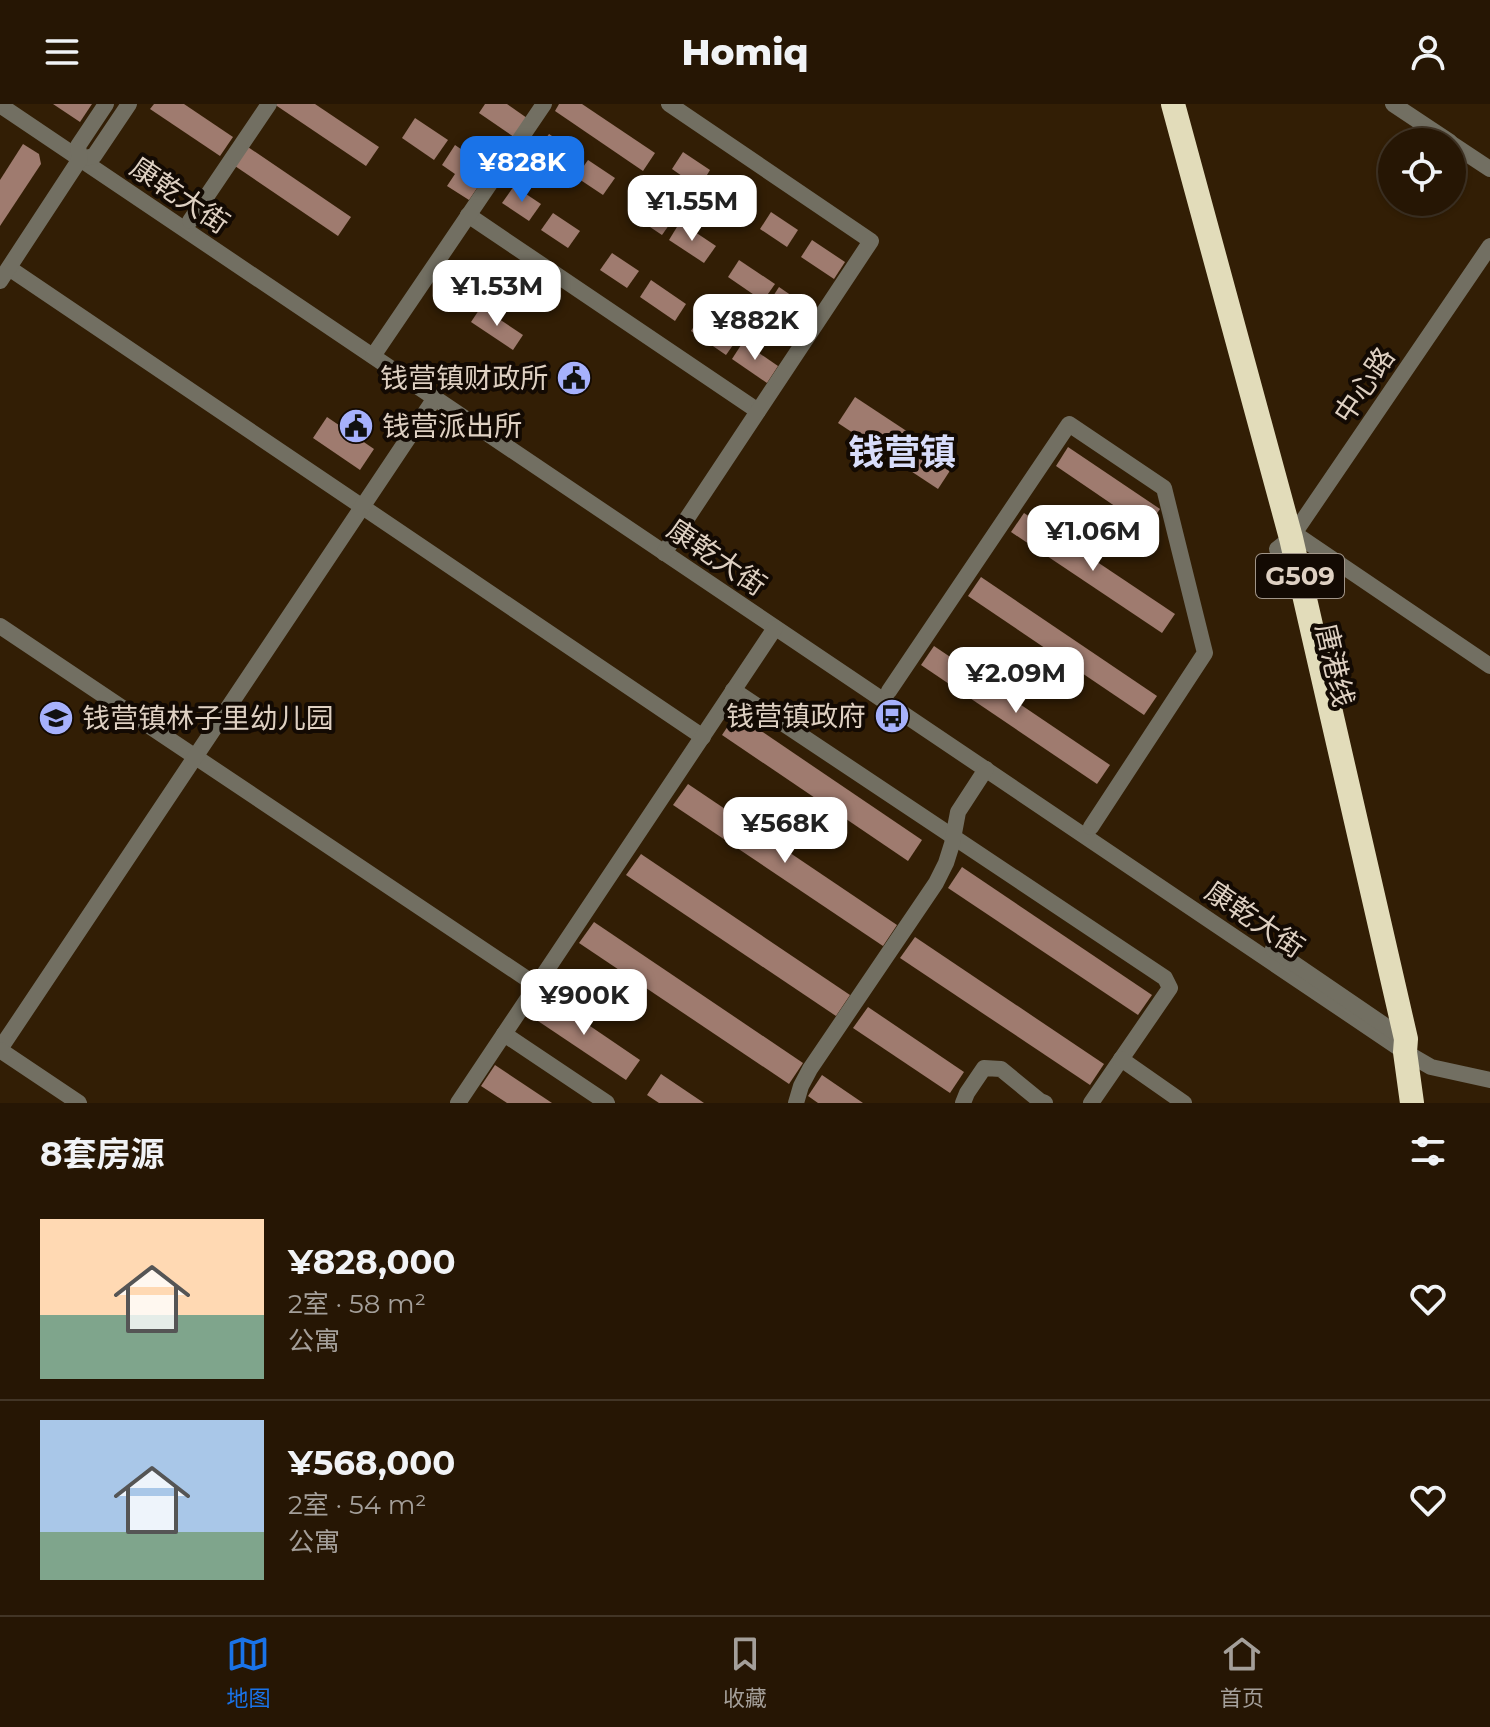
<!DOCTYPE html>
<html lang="zh">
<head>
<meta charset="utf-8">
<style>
	body { margin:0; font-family:Montserrat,"Noto Sans SC",sans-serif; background:#2e1f0e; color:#f1f3f6; height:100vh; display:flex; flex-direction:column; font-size:30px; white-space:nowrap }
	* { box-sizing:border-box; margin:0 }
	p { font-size:26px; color:#a49f9a }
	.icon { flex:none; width:44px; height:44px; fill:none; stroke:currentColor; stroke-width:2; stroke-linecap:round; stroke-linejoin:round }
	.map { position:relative; height:999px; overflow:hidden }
	.panel { display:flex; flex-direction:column; background:#261604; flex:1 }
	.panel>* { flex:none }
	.buttons { position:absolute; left:1378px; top:24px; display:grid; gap:16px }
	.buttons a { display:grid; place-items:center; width:88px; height:88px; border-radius:50%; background:#261604; box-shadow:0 2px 6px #0004,0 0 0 2px #423526; font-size:40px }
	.price { position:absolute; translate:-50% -68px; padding:0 18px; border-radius:16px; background:#fff; color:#222; font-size:26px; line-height:52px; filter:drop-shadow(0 2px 4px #0008) }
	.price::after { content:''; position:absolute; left:50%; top:48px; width:24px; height:18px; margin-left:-12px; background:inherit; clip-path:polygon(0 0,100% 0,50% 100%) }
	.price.active { background:#1a73e8; color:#fff }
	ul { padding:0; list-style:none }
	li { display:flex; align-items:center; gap:24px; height:200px; padding:0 40px }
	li+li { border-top:2px solid #423526 }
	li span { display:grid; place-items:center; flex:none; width:224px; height:160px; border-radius:0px; color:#555 }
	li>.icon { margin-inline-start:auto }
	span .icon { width:96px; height:96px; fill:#fffc; stroke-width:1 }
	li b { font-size:34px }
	h2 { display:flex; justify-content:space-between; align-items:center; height:96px; padding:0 40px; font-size:34px }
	header { display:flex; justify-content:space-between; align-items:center; height:104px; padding:0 40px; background:#261604; font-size:36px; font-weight:800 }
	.tab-bar { display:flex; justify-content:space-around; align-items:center; height:112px; border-top:2px solid #423526; background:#261604; font-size:22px; color:#a49f9a }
	.tab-bar a { display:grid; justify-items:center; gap:4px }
	.tab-bar .active { color:#1a73e8 }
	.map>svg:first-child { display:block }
	.building { fill:#9f7b6f }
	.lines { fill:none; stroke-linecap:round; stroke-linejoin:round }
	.minor { stroke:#726f62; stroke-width:16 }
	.highway { stroke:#e2dcba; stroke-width:24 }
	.labels { text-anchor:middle; stroke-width:8; stroke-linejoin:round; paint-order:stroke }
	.shield { fill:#130a03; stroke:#a19589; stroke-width:2 }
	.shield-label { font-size:26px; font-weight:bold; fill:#ded0c2 }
	.street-label { font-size:28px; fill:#ded0c2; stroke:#130a03 }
	.poi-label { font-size:28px; fill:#ded0c2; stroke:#130a03; text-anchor:end }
	.district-label { font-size:36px; font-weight:bold; fill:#d8ddfa; stroke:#130a03 }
</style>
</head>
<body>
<header><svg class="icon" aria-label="menu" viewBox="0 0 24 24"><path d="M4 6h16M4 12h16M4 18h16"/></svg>Homiq<svg class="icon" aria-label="person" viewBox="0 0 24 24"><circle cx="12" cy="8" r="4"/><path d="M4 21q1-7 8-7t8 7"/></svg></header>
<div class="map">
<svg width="1490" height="999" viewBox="0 0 1490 999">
	<rect width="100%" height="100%" fill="#321e05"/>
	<!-- building -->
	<g class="building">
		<polygon points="53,0 92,0 80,18"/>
		<polygon points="154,0 184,0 233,33 220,52 150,5"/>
		<polygon points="274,0 315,0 379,43 366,62"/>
		<polygon points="485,0 507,0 527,14 514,33 479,9"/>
		<polygon points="559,0 582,0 655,49 643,67 555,7"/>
		<polygon points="415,14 448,36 434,56 402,34"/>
		<polygon points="549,30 576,48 564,65 537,47"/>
		<polygon points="23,40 39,50 41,60 0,122 0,76"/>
		<polygon points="245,41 351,113 338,132 232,60"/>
		<polygon points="455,41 490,65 469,96 447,82 455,70 442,61"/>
		<polygon points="683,48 710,66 699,84 672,65"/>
		<polygon points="588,56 615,74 603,91 576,73"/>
		<polygon points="721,74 748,92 736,109 709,91"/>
		<polygon points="514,82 541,100 529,117 502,99"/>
		<polygon points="647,95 674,114 662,131 635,113"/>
		<polygon points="771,108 798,126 787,143 760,125"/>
		<polygon points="553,109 580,127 568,144 541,126"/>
		<polygon points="680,118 716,142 704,159 669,136"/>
		<polygon points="812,136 845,158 834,175 801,153"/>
		<polygon points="612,149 639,167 627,184 600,166"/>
		<polygon points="739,156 775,180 763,197 728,173"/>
		<polygon points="651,176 686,200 675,217 640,193"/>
		<polygon points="779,183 811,205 800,222 768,200"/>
		<polygon points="481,203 523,231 513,246 471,218"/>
		<polygon points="702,210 738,234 726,251 691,227"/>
		<polygon points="743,238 778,262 767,279 732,255"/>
		<polygon points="855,293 955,359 938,385 838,319"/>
		<polygon points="327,313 374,345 360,366 313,334"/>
		<polygon points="1068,343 1160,405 1147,424 1056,362"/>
		<polygon points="1024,409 1175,510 1162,529 1011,428"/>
		<polygon points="981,473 1157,592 1144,611 968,492"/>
		<polygon points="934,542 1110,661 1097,680 921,561"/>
		<polygon points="736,610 922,736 908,757 722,631"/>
		<polygon points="688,680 897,821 883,842 673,701"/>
		<polygon points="641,750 850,891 836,912 626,771"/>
		<polygon points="962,763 1152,891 1138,911 948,784"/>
		<polygon points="594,818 803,959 789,980 579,839"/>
		<polygon points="915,833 1104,960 1090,981 900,854"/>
		<polygon points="543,890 640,956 626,976 529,911"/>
		<polygon points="868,903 964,968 950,989 853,924"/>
		<polygon points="495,961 552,999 507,999 481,982"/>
		<polygon points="661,970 704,999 659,999 647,991"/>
		<polygon points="822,971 863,999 818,999 808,992"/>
	</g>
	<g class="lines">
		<!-- minor -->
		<g class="minor">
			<polyline points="1393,0 1450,38"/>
			<polyline points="0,1 1405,948 1431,963 1490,976"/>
			<polyline points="1452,40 1490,65"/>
			<polyline points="80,55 94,52 129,0"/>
			<polyline points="468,111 758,307"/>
			<polyline points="190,117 269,0"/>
			<polyline points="9,164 703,633"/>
			<polyline points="0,177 80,55 78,42 106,0"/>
			<polyline points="373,252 544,0"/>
			<polyline points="1294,429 1490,562"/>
			<polyline points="1277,445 1291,434 1490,142"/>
			<polyline points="664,449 871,137 669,0"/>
			<polyline points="0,522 536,881"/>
			<polyline points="733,586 1165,874 1170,884 1091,999"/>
			<polyline points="889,587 1069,320 1164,384 1205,549 1091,723"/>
			<polyline points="1273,845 1409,938"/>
			<polyline points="504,930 607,999"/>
			<polyline points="0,945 435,294"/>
			<polyline points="0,946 79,999"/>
			<polyline points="1121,955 1184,999"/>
			<polyline points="458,999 775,524"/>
			<polyline points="796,999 801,982 810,965 936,779 946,759 952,740 958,708 986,665"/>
			<polyline points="963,999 967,989 984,964 1001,965 1040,997 1045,999"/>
		</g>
		<!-- highway -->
		<polyline class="highway" points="1173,0 1291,434 1406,935 1405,948 1412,999"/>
	</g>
	<!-- icons -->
	<defs>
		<g id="civic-disc" transform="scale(1.8)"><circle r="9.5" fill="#a6b1fc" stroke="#130a03"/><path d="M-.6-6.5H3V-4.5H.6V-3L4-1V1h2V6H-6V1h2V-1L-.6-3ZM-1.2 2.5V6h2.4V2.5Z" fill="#111"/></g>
		<g id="bus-disc" transform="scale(1.8)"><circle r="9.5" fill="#a6b1fc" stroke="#130a03"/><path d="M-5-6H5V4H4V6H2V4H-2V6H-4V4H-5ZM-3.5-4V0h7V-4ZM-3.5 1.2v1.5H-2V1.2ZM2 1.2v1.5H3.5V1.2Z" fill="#111"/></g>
		<g id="school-disc" transform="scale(1.8)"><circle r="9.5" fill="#a6b1fc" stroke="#130a03"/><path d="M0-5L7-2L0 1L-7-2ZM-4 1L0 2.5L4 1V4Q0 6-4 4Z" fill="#111"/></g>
	</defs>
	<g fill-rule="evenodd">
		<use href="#civic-disc" x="574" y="274"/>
		<use href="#civic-disc" x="356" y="322"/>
		<use href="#bus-disc" x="892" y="612"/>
		<use href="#school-disc" x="56" y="614"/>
	</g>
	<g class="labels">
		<!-- shield labels -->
		<rect class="shield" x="1256" y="450" width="88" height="44" rx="6"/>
		<g class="shield-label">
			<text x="1300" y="481">G509</text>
		</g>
		<!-- street labels -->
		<g class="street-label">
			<text transform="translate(180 91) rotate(34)" y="10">康乾大街</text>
			<text transform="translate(1364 281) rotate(-56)" y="10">中心路</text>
			<text transform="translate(717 453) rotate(34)" y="10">康乾大街</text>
			<text transform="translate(1335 561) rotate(77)" y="10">唐港线</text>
			<text transform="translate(1255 815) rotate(34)" y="10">康乾大街</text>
		</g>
		<!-- poi labels -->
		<g class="poi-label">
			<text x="548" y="284">钱营镇财政所</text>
			<text x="382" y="332" text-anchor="start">钱营派出所</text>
			<text x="866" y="622">钱营镇政府</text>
			<text x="82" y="624" text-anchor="start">钱营镇林子里幼儿园</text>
		</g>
		<!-- district labels -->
		<g class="district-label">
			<text x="902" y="361">钱营镇</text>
		</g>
	</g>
</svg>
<div class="buttons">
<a><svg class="icon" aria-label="locate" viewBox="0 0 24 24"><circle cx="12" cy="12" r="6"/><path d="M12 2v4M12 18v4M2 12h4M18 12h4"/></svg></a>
</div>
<b class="price active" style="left:522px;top:100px">¥828K</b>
<b class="price" style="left:692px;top:139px">¥1.55M</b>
<b class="price" style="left:497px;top:224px">¥1.53M</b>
<b class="price" style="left:755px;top:258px">¥882K</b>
<b class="price" style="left:1093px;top:469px">¥1.06M</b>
<b class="price" style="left:1016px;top:611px">¥2.09M</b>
<b class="price" style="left:785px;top:761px">¥568K</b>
<b class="price" style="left:584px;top:933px">¥900K</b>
</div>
<section class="panel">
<h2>8套房源<svg class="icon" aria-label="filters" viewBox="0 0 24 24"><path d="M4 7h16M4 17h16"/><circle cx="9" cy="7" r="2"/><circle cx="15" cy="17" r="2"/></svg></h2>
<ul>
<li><span style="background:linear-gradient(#ffd9b3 60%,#7fa58c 0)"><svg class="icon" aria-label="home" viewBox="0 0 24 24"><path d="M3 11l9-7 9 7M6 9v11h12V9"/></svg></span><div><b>¥828,000</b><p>2室 · 58 m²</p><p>公寓</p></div><svg class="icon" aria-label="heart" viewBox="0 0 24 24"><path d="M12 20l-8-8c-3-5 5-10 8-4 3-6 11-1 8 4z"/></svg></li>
<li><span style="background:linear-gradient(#a9c7e8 70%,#7fa58c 0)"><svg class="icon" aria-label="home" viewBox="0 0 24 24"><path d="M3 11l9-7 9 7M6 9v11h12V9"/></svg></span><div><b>¥568,000</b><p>2室 · 54 m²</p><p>公寓</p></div><svg class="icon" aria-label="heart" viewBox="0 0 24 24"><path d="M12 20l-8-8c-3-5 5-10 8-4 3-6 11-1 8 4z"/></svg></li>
</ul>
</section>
<nav class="tab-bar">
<a class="active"><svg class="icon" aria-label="map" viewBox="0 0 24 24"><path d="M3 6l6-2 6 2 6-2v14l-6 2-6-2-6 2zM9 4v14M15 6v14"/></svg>地图</a>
<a><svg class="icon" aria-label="saved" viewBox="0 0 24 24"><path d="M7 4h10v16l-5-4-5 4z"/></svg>收藏</a>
<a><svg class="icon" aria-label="home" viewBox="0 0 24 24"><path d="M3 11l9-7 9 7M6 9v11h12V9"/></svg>首页</a>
</nav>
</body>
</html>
